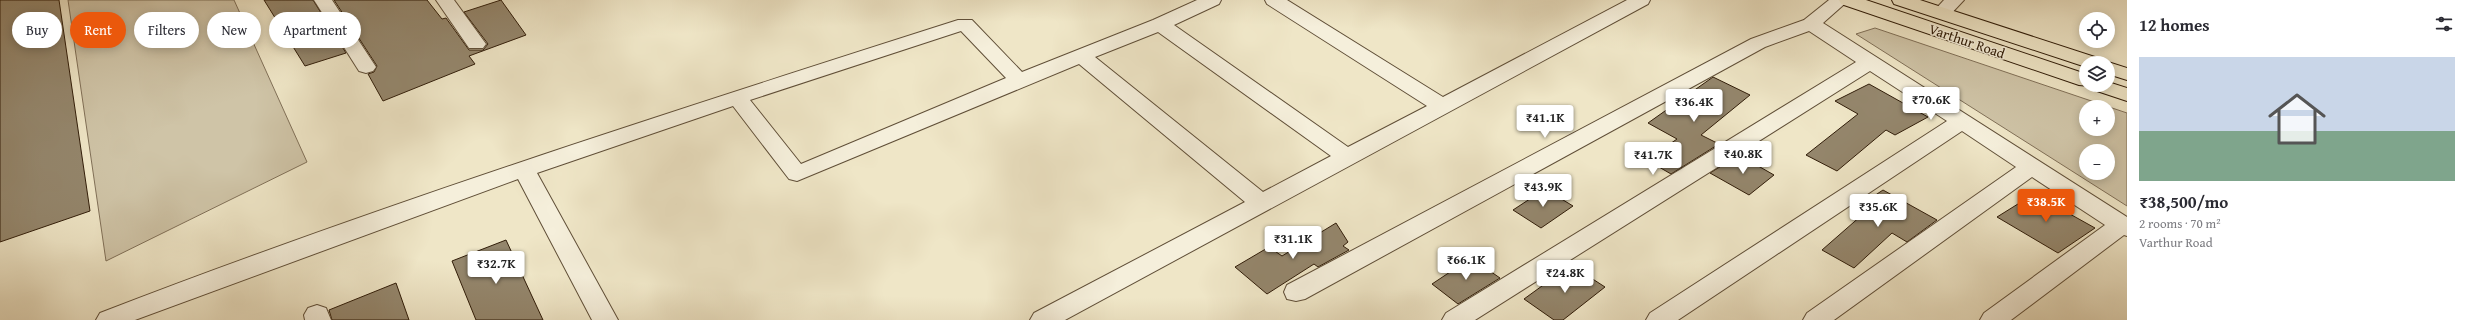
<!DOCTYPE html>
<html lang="en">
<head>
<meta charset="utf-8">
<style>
	body { margin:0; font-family:"Gentium Book Plus",serif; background:#f7f7f7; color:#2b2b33; height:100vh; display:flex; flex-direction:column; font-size:15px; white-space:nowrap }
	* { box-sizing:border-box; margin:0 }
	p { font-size:13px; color:#7c7c81 }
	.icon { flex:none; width:22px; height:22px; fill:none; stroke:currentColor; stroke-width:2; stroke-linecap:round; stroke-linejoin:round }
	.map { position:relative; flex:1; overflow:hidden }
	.drawer { display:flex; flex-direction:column; background:#fff; width:340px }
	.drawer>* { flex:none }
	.banner { position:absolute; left:12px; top:12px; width:380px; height:36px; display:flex; gap:8px }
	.controls { position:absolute; left:2079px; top:12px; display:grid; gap:8px }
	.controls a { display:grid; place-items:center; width:36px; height:36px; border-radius:50%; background:#fff; box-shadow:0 2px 10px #0003; font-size:20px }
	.price { position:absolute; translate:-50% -34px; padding:0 9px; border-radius:4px; background:#fff; color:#222; font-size:13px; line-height:26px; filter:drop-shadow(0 1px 2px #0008) }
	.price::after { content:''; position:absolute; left:50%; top:24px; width:12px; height:9px; margin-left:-6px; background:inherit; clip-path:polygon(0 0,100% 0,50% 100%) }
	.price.current { background:#ea580c; color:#fff }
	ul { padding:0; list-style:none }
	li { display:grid; align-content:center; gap:8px; height:212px; padding:0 12px }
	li+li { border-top:1px solid #e1e1e2 }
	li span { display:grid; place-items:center; height:124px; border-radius:0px; color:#555 }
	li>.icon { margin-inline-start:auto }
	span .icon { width:72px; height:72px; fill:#fffc; stroke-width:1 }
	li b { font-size:17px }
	h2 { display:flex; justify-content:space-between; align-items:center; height:48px; padding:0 12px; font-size:17px }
	.chip { padding:0 14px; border-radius:18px; background:#fff; box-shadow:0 2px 10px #0003; font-size:14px; line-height:36px }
	.chip.current { background:#ea580c; color:#fff }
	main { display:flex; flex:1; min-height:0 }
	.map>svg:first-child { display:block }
	.green { fill:#cfc4a7; stroke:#807058; fill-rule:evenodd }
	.building { fill:#94866c; stroke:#311d09 }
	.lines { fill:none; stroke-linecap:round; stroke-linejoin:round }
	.minor-casing { stroke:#604f38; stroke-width:2 }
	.major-casing { stroke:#311d09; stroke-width:2 }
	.minor { fill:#f5efdb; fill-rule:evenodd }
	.major { fill:#efe6c7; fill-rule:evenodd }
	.labels { text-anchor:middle; stroke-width:3; stroke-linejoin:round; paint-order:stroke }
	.street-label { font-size:14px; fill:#311d09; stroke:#f5efdb }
</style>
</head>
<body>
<main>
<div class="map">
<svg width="2127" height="320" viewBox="0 0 2127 320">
	<rect width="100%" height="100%" fill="#efe6c7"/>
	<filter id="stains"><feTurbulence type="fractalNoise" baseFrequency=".005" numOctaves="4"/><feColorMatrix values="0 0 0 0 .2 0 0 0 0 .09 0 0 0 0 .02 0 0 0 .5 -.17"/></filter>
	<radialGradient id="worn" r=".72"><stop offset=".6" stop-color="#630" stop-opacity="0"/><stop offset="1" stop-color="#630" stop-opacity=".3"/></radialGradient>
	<!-- green -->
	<g class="green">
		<polygon points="68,0 234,0 307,162 106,261"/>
		<path d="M 1875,28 L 2127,113 L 2127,206 L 1856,34 ZM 2086,107 L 2108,107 L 2108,129 L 2086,129 ZM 2086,151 L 2108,151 L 2108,173 L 2086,173 Z"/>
	</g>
	<!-- building -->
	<g class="building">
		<polygon points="0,0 59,0 90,211 0,242"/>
		<polygon points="264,0 313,0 346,53 305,66"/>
		<polygon points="334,0 427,0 442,19 446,18 469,50 483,50 488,44 464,12 501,0 526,35 469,56 475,64 383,101 368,74 374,72 377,66"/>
		<polygon points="1713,77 1750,95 1701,135 1719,144 1671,174 1647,160 1677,139 1648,123"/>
		<polygon points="1869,84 1928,117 1895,135 1886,130 1837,171 1806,155 1858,114 1835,101"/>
		<polygon points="1739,155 1774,175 1749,195 1710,173"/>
		<polygon points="1545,189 1573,206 1541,228 1513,210"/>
		<polygon points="1883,190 1937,220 1907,242 1892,233 1854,268 1822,250 1862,215 1853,210"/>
		<polygon points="2034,194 2095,228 2058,253 1997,217"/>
		<polygon points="1336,223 1348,242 1343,246 1349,250 1318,267 1314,264 1267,294 1235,267 1269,247 1282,256"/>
		<polygon points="506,240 543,320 476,320 452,261"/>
		<polygon points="1471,258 1500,278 1458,304 1432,284"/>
		<polygon points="1571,265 1605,287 1563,320 1554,320 1524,299"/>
		<polygon points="396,283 409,320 332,320 329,310"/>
	</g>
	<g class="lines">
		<!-- minor casing -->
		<g class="minor-casing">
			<g id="minor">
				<polygon points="314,0 332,0 376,67 373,71 366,73 359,71"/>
				<polygon points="436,0 454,0 486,44 483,48 469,48"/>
				<path d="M 1197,0 L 1221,0 L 1219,4 L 1174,25 L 1348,147 L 1427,106 L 1267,4 L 1265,0 L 1287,0 L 1443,97 L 1627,0 L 1650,0 L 1648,4 L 1065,320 L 1030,320 L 1034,313 L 1245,202 L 1079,64 L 797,181 L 789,179 L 733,106 L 537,173 L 618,320 L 592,320 L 518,179 L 135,320 L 96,320 L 100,313 C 382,204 670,112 958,20 L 972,20 L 1022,72 L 1153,20 ZM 961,31 L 1006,78 L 801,164 L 750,100 ZM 1158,32 L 1331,156 L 1263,192 L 1095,57 Z"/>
				<polygon points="1829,0 1849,0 1823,23 2127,217 2127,236 2124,235 2011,320 1980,320 1984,313 2105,225 2032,177 1834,320 1803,320 1807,313 2016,167 1962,131 1678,320 1646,320 1650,313 1947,121 1870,71 1475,320 1442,320 1446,313 1856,62 1809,31 1765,47 1305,299 1296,301 1287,299 1284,292 1287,285 1751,39 1804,20"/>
				<polygon points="1944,0 1964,0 1948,17 1934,17 1932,13"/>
				<polygon points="317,305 326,308 331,320 305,320 304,315 308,308"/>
			</g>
		</g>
		<!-- major casing -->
		<g class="major-casing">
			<g id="major">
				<polygon points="1839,0 1866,0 2086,74 2086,85 2108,85 2108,82 2127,88 2127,101 2091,89 2089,86 2079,85 1841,4"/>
				<polygon points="1892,0 1920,0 2101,59 2104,63 2086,63 2086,67 1894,4"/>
				<polygon points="2108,62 2127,68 2127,80 2108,74 2108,63 2104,63"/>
			</g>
		</g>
		<!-- minor -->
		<use href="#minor" class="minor"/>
		<!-- major -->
		<use href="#major" class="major"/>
	</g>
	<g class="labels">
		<!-- street labels -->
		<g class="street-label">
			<text transform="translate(1967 41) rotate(19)" y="5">Varthur Road</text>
		</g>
	</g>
	<rect width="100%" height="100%" filter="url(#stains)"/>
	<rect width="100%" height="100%" fill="url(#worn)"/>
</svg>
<div class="controls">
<a><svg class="icon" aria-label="locate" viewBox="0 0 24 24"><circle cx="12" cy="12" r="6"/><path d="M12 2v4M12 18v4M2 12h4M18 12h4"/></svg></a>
<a><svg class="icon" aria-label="layers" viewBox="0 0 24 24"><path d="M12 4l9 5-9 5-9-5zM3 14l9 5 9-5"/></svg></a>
<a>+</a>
<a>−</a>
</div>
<b class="price" style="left:1931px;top:121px">₹70.6K</b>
<b class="price" style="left:1694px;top:123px">₹36.4K</b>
<b class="price" style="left:1545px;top:139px">₹41.1K</b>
<b class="price" style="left:1743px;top:175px">₹40.8K</b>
<b class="price" style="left:1653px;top:176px">₹41.7K</b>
<b class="price" style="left:1543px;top:208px">₹43.9K</b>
<b class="price current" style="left:2046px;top:223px">₹38.5K</b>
<b class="price" style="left:1878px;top:228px">₹35.6K</b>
<b class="price" style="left:1293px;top:260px">₹31.1K</b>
<b class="price" style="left:1466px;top:281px">₹66.1K</b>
<b class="price" style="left:496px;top:285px">₹32.7K</b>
<b class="price" style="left:1565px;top:294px">₹24.8K</b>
<div class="banner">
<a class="chip">Buy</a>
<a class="chip current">Rent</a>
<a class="chip">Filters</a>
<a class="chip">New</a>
<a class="chip">Apartment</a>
</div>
</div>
<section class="drawer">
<h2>12 homes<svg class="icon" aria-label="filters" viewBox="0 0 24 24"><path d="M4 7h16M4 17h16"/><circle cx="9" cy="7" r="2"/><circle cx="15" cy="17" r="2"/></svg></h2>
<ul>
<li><span style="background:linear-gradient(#c9d6e8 60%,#7fa58c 0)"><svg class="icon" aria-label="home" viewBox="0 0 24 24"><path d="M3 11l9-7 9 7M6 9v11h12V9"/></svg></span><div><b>₹38,500/mo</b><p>2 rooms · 70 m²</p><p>Varthur Road</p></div></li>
</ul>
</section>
</main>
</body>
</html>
